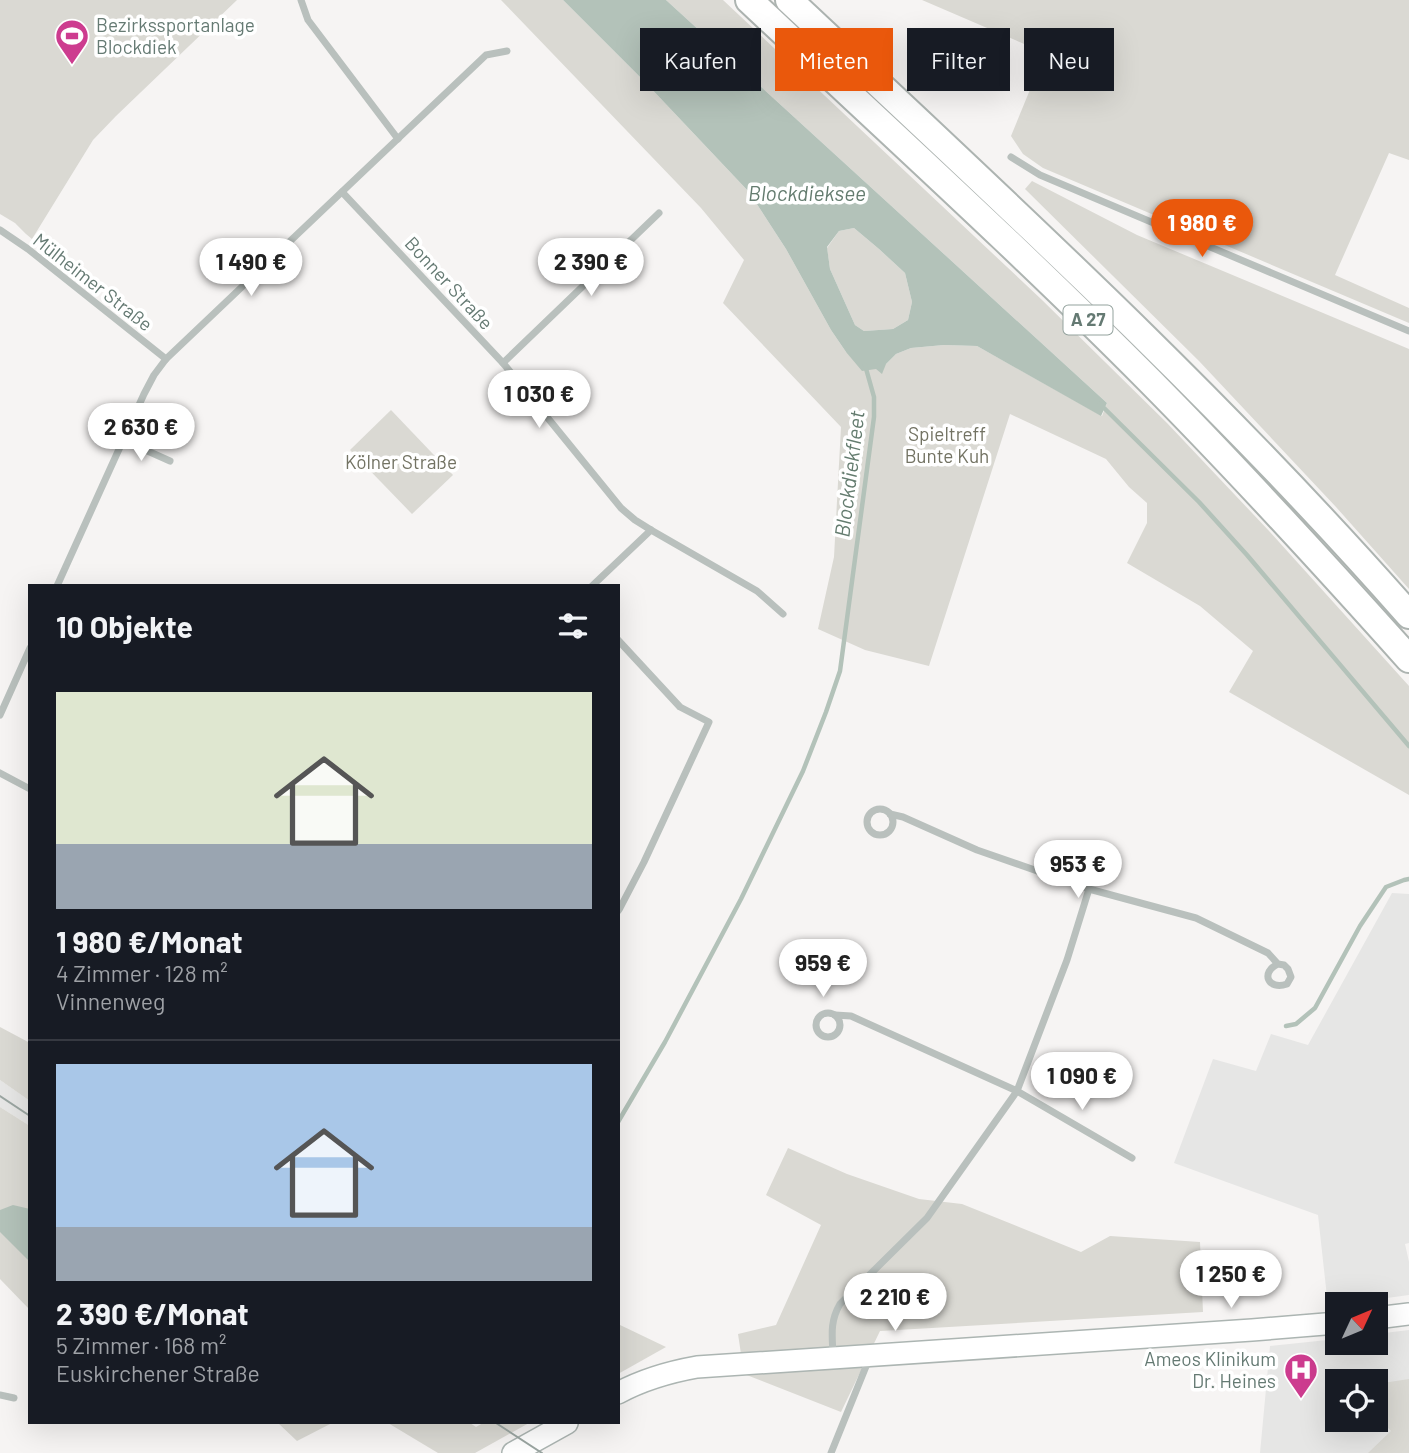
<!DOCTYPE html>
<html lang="de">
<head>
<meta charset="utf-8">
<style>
	body { margin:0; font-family:Barlow,sans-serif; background:#20242c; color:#f1f3f6; height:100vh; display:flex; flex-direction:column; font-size:26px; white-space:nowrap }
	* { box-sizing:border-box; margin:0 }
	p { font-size:23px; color:#9ea1a6 }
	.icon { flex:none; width:38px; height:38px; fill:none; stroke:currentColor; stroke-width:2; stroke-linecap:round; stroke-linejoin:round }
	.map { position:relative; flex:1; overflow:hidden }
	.details { position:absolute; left:28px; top:584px; width:592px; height:840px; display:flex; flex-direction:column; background:#171b24; border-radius:0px; box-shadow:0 7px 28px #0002 }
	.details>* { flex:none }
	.banner { position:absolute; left:640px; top:28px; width:663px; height:63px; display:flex; gap:14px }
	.needle { width:46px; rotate:46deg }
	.controls { position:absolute; left:1325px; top:1292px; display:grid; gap:14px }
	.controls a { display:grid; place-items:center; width:63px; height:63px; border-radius:0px; background:#171b24; box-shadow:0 7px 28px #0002; font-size:35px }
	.price { position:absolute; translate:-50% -60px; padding:0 16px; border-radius:24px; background:#fff; color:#222; font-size:23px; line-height:46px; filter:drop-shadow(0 2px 4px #0008) }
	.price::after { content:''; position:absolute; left:50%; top:42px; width:21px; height:16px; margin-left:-10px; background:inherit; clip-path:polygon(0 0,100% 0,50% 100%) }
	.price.selected { background:#ea580c; color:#fff }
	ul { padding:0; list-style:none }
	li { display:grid; align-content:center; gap:14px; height:371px; padding:0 28px }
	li+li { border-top:2px solid #363941 }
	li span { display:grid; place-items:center; height:217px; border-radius:0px; color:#555 }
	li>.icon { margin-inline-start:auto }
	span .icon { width:126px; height:126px; fill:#fffc; stroke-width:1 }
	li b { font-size:30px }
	h2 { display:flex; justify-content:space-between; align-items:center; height:84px; padding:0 28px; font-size:30px }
	.tag { padding:0 24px; border-radius:0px; background:#171b24; box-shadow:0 7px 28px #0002; font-size:24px; line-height:63px }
	.tag.selected { background:#ea580c; color:#fff }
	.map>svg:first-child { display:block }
	.built { fill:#e6e6e5; fill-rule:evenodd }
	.green { fill:#dad9d3 }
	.water { fill:#b3c2b9; fill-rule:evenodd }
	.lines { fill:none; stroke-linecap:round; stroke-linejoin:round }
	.stream { stroke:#b3c2b9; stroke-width:4.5 }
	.secondary-casing { stroke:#acb5b2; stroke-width:24 }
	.motorway-casing { stroke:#adb4b1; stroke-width:30 }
	.minor { stroke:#b9c0bd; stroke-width:7 }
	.secondary { stroke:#fff; stroke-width:21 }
	.motorway { stroke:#fff; stroke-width:26 }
	.tram { stroke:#9aa5a1; stroke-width:2 }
	.labels { text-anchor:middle; stroke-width:7; stroke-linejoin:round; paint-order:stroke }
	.shield { fill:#fff; stroke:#93a29d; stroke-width:2 }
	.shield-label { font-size:18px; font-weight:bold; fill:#657a73 }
	.poi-label { font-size:19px; fill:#657a73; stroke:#fff; text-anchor:start }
	.street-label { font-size:19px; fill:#657a73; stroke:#fff }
	.park-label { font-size:19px; fill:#737363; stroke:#fff }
	.water-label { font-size:21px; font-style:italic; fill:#647c6f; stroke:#fff }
</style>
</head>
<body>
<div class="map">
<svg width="1409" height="1453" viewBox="0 0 1409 1453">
	<rect width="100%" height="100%" fill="#f6f4f3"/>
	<!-- built -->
	<g class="built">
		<polygon points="1392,893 1409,894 1409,1243 1405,1244 1409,1262 1409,1295 1328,1306 1318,1215 1174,1163 1213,1059 1256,1071 1271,1034 1308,1045"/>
		<polygon points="0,1080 30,1101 30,1126 0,1107"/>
		<path d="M 1409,1330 L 1409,1453 L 1260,1453 L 1270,1346 L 1337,1339 L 1337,1342 L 1376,1342 L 1376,1334 ZM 1337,1381 L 1376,1381 L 1376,1419 L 1337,1419 Z"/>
	</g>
	<!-- green -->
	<g class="green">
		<polygon points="0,0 237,0 116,116 93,140 32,239 26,234 15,223 0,214"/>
		<polygon points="501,0 563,0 645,82 749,192 786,249 831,330 846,352 886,364 896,354 911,348 944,345 977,346 1102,416 1107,403 666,0 723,0 1041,299 1167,423 1270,532 1409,686 1409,795 1229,692 1253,651 1200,606 1127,563 1147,523 1147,503 1129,487 1106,459 1010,414 929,666 865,650 818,629 834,557 841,427 723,303 744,260 701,208"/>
		<polygon points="922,0 1409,0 1409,160 1389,153 1335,275 1409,308 1409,323 1043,168 1023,154 1011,136 1045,53"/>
		<polygon points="1032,181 1137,235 1409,349 1409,589 1336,507 1199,361 1025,189"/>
		<polygon points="854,228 879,249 905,273 912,302 908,320 893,329 864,331 855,325 830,269 827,248 839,231"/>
		<polygon points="391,410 453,475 412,514 350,450"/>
		<polygon points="0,1027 30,1043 30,1101 0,1080"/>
		<polygon points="0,1107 30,1126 30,1310 0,1279"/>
		<polygon points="788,1148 847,1174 919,1199 962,1204 1081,1252 1110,1236 1200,1242 1203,1312 880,1331 841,1412 744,1374 738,1334 776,1325 821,1225 766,1195"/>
		<polygon points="618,1324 666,1347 618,1374"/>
		<polygon points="1409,1379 1409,1453 1368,1453 1391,1431 1376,1415 1376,1384"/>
		<polygon points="278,1423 332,1423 297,1441"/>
		<polygon points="388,1423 470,1423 476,1427 483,1423 529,1423 475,1453 438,1453"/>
	</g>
	<!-- water -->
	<g class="water">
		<path d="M 563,0 L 666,0 L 1107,403 L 1101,416 L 977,346 L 944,345 L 911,348 L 896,354 L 886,364 L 882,374 L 876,369 L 862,371 L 846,352 L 831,330 L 786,249 L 749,192 L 645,82 ZM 854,228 L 879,249 L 905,273 L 912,302 L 908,320 L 893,329 L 864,331 L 855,325 L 830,269 L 827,247 L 839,231 Z"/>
		<polygon points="13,1205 30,1209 30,1262 0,1232 0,1210"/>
	</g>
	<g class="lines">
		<!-- stream -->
		<g class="stream">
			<polyline points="1100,404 1199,502 1247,555 1409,746"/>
			<polyline points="1286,1026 1296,1024 1315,1008 1360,926 1386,887 1404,880 1409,879"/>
			<polyline points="618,1122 665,1042 741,899 803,771 826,712 840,671 874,417 874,397 865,365"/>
		</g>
		<!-- secondary casing -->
		<g class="secondary-casing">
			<g id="secondary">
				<polyline points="1376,1318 1409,1314"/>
				<path d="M 618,1393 C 644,1379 669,1372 697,1367 L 1252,1330 L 1337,1323"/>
				<polyline points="513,1453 567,1423"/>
			</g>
		</g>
		<!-- motorway casing -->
		<g class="motorway-casing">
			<g id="motorway">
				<path d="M 749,0 C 883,126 1019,249 1149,380 C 1238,470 1324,564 1409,659"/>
				<path d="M 789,0 C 1001,199 1217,396 1409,615"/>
			</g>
		</g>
		<!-- minor -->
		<g class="minor">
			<polyline points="301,0 308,20 398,139"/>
			<polyline points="1011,157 1040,175 1409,331"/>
			<polyline points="342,192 503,363 621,508 635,520 651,530 757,591 783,614"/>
			<polyline points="0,230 28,249 166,359"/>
			<polyline points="503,363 659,213"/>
			<polyline points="123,440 170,461"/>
			<polyline points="57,586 144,394 154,375 166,359 486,55 507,51"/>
			<polyline points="592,586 651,530"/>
			<polyline points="618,640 680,707 709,722 644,862 620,908 618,911"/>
			<polyline points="0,715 30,648"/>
			<polyline points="0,773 30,789"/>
			<circle cx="880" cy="822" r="13"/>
			<path d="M 890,814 L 903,817 L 977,850 L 1089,889 L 1196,918 L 1268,953 L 1278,964 L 1284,965 L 1288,969 L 1291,977 L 1287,984 C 1268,991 1260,972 1278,964"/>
			<circle cx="828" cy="1025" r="12"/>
			<polyline points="835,1015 851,1016 1017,1091 1132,1158"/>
			<path d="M 833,1354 C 832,1335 830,1321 840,1304 L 927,1218 L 1017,1091 L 1067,960 L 1089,889"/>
			<polyline points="0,1395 14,1398"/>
			<polyline points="831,1453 869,1359"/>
		</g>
		<!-- secondary -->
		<use href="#secondary" class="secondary"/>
		<!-- motorway -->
		<use href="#motorway" class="motorway"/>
		<!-- tram -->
		<g class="tram">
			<polyline points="0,1096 30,1116"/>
			<polyline points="496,1423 542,1453"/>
		</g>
	</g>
	<!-- icons -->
	<defs>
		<g id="stadium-pin" transform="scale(1.75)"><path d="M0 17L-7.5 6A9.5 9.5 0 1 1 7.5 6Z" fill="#cd3c8f" stroke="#fff"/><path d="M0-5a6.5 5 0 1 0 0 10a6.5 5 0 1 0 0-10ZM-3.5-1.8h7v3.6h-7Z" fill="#fff"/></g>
		<g id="hospital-pin" transform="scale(1.75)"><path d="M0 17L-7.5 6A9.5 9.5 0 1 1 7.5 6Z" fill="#cd3c8f" stroke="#fff"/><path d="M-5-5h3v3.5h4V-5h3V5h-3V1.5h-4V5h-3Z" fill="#fff"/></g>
	</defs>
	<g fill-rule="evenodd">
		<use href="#stadium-pin" x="72" y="36"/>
		<use href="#hospital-pin" x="1301" y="1370"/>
	</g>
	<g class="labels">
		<!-- shield labels -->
		<rect class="shield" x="1063.5" y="305.5" width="49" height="29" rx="5"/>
		<g class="shield-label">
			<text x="1088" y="326">A 27</text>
		</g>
		<!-- poi labels -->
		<g class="poi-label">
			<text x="96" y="32">Bezirkssportanlage<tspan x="96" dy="22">Blockdiek</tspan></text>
			<text x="1276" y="1366" text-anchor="end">Ameos Klinikum<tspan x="1276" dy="22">Dr. Heines</tspan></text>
		</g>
		<!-- street labels -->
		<g class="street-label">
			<text transform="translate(93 282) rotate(38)" y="7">Mülheimer Straße</text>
			<text transform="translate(449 283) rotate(47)" y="7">Bonner Straße</text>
		</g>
		<!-- park labels -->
		<g class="park-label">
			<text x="947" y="441">Spieltreff<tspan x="947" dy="22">Bunte Kuh</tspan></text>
			<text x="401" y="469">Kölner Straße</text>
		</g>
		<!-- water labels -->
		<g class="water-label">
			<text x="807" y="201">Blockdieksee</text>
			<text transform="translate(850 474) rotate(-83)" y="7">Blockdiekfleet</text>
		</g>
	</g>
</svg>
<div class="controls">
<a><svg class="needle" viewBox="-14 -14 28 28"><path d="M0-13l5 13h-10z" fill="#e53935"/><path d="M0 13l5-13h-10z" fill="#9ea1a6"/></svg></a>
<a><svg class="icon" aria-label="locate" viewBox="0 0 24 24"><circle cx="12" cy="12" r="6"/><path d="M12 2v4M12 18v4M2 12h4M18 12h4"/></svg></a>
</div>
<b class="price selected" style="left:1202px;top:259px">1 980 €</b>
<b class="price" style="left:251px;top:298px">1 490 €</b>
<b class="price" style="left:591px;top:298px">2 390 €</b>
<b class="price" style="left:539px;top:430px">1 030 €</b>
<b class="price" style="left:141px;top:463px">2 630 €</b>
<b class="price" style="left:1078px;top:900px">953 €</b>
<b class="price" style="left:823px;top:999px">959 €</b>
<b class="price" style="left:1082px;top:1112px">1 090 €</b>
<b class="price" style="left:1231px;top:1310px">1 250 €</b>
<b class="price" style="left:895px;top:1333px">2 210 €</b>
<div class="banner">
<a class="tag">Kaufen</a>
<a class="tag selected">Mieten</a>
<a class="tag">Filter</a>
<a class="tag">Neu</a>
</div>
<section class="details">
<h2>10 Objekte<svg class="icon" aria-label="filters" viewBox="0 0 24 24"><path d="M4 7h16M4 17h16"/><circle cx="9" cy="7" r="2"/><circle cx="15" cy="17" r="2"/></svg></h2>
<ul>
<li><span style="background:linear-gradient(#dfe7d0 70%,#9aa5b1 0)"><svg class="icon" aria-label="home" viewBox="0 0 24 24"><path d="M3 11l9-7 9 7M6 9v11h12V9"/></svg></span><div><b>1 980 €/Monat</b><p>4 Zimmer · 128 m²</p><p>Vinnenweg</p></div></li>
<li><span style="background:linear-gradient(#a9c7e8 75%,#9aa5b1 0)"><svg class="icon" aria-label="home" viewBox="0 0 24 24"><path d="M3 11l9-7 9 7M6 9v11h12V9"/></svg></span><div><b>2 390 €/Monat</b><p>5 Zimmer · 168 m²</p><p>Euskirchener Straße</p></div></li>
</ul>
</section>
</div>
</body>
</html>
